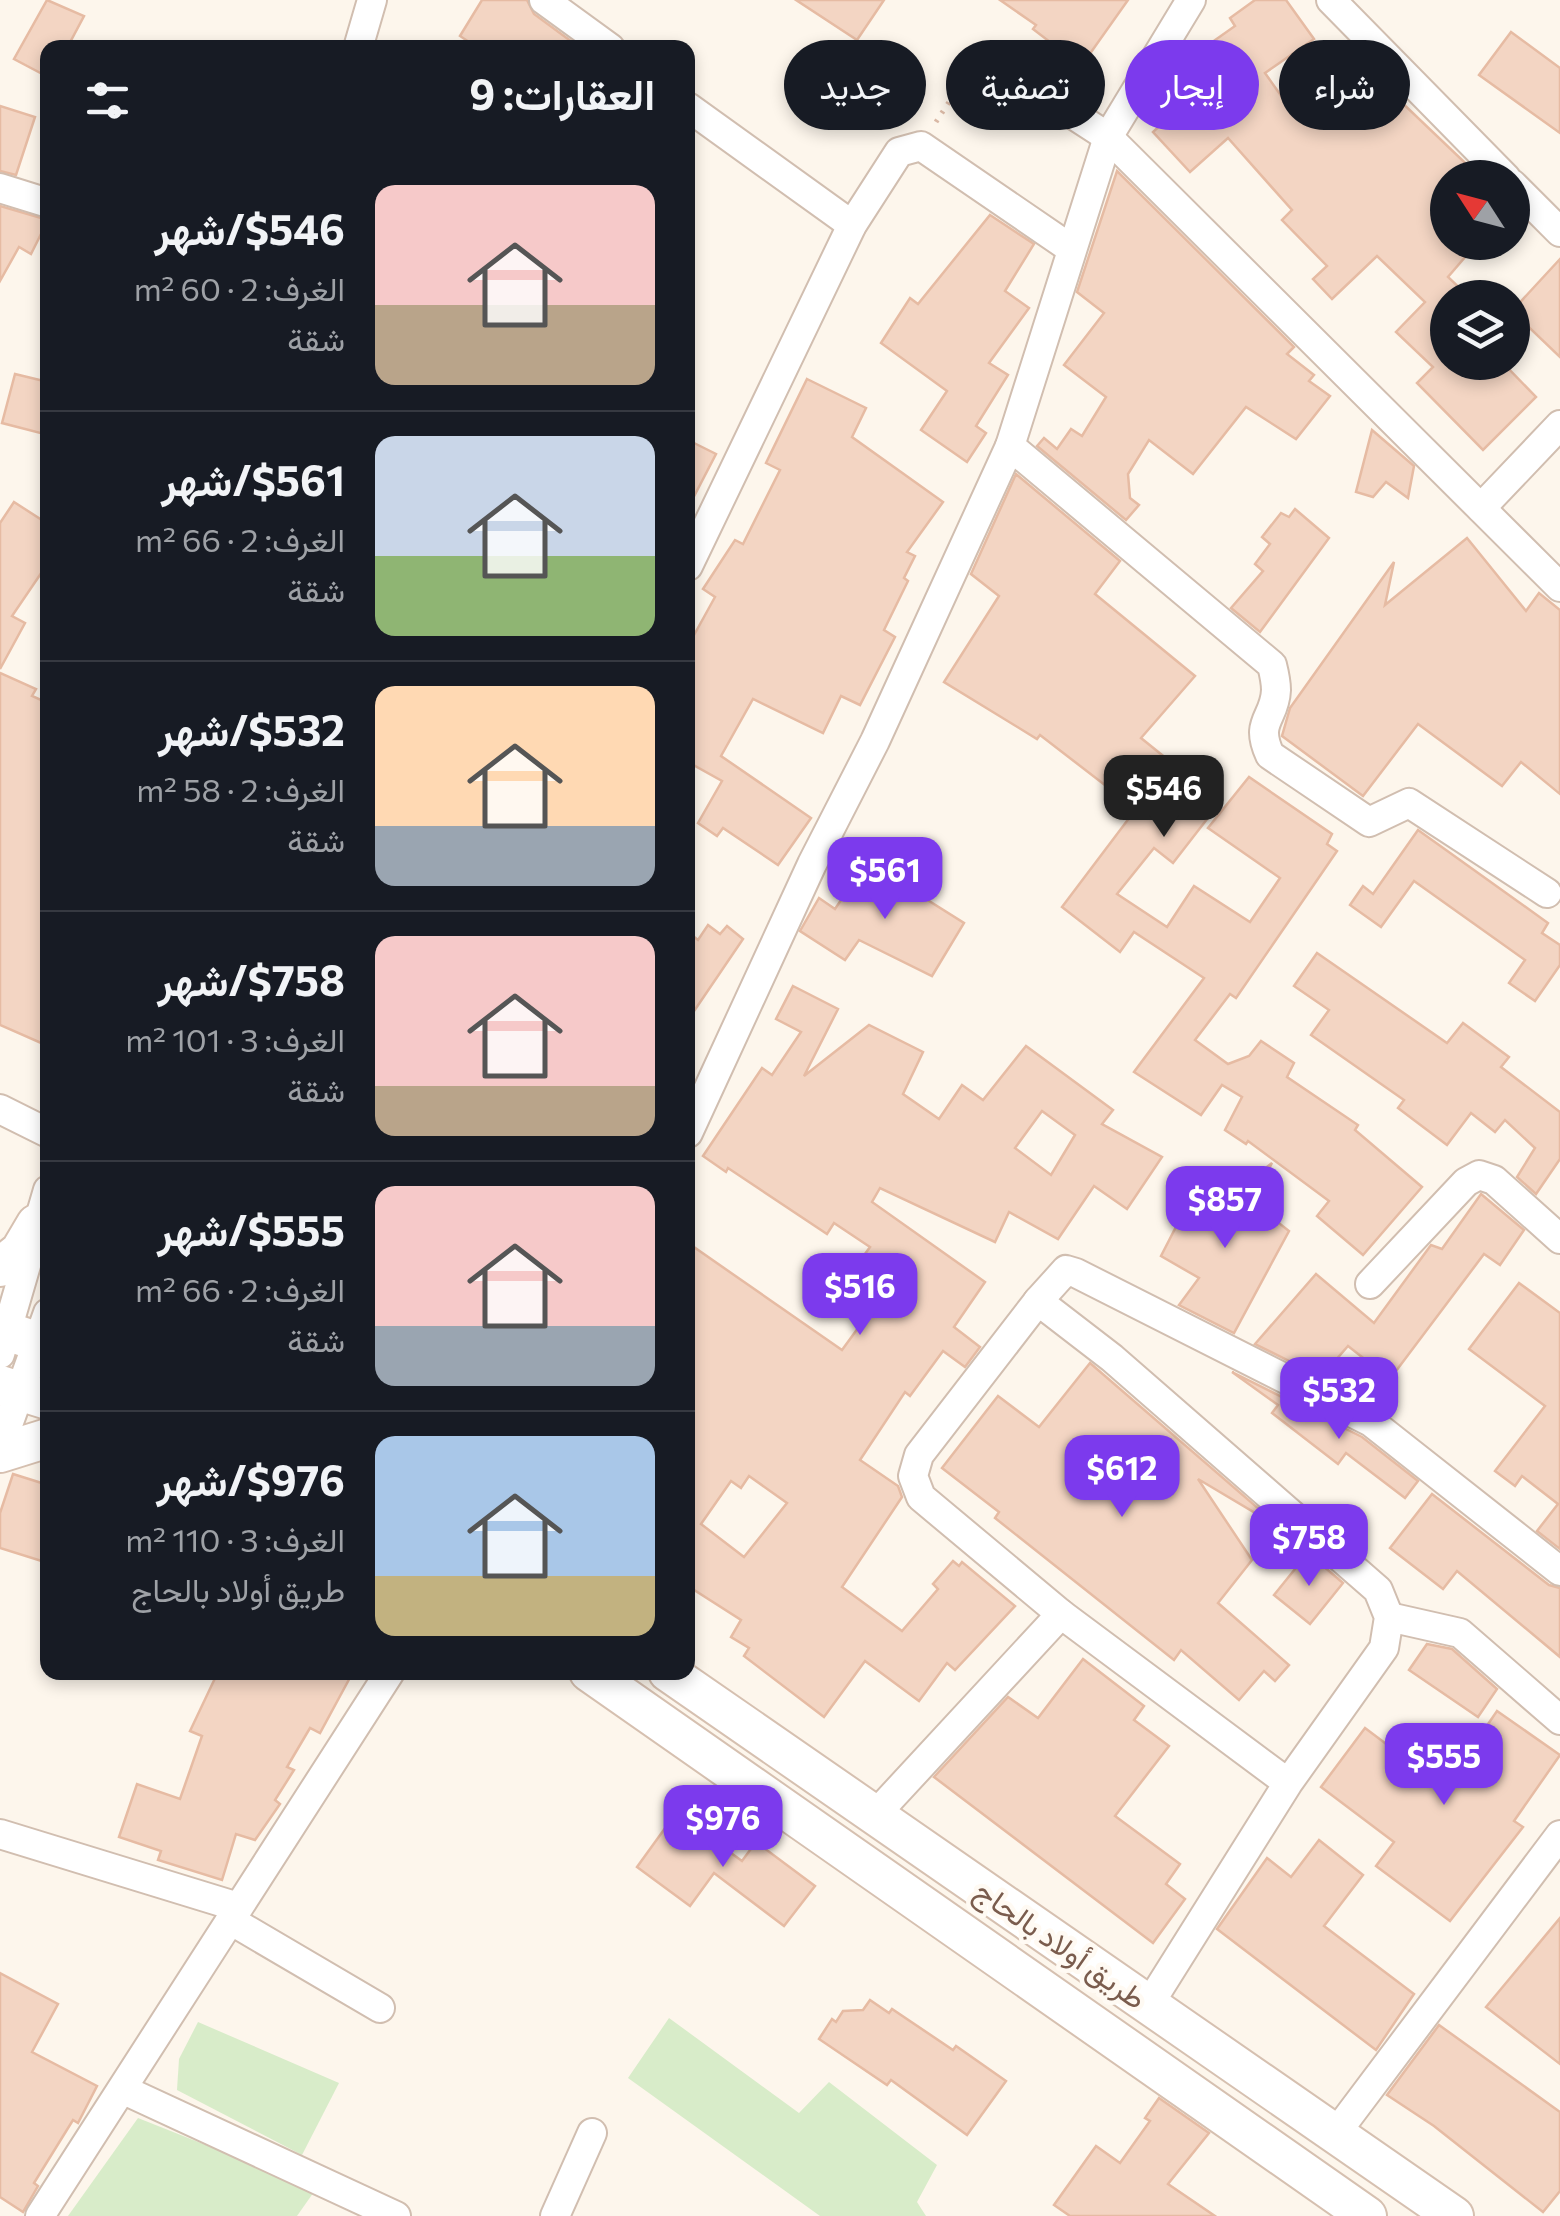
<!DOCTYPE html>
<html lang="ar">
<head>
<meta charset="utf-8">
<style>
	body { margin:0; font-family:Commissioner,Vazirmatn,sans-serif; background:#242831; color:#f1f3f6; direction:rtl; height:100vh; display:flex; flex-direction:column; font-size:38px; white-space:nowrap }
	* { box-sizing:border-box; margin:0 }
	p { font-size:32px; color:#9ea1a6 }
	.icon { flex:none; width:55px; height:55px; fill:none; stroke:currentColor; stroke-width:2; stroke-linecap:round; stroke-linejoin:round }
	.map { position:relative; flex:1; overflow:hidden; direction:ltr }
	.drawer { position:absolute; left:40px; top:40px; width:655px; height:1640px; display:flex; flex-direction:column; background:#171b24; border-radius:20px; box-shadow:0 5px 15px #0003; direction:rtl }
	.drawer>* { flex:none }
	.banner { position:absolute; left:725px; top:40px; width:685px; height:90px; direction:rtl; display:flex; gap:20px }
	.needle { width:65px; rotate:306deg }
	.controls { position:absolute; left:1430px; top:160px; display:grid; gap:20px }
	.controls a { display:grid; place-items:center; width:100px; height:100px; border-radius:50%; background:#171b24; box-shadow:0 5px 15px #0003; font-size:50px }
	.price { position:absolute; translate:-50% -85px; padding:0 22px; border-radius:20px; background:#7c3aed; color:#fff; font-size:32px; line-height:65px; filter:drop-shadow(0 2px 5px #0008) }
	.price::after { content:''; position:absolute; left:50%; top:60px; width:30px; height:22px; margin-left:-15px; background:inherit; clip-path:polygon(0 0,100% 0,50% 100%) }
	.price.selected { background:#222; color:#fff }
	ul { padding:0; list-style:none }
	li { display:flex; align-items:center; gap:30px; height:250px; padding:0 40px }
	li+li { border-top:2px solid #363941 }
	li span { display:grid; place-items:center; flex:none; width:280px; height:200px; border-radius:20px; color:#555 }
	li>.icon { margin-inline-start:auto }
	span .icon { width:120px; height:120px; fill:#fffc; stroke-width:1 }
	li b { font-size:42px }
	h2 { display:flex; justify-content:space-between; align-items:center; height:120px; padding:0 40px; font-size:42px }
	.pill { padding:0 35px; border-radius:45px; background:#171b24; box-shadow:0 5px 15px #0003; font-size:35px; line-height:90px }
	.pill.selected { background:#7c3aed; color:#fff }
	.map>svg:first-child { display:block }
	.green { fill:#d8ecc9 }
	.building { fill:#f3d5c3; stroke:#e6bba3; stroke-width:2.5; fill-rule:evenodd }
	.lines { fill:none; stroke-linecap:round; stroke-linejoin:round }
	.minor-casing { stroke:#d1beb0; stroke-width:32 }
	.secondary-casing { stroke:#d6c0b0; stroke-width:42 }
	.path { stroke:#d9b8a5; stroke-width:5; stroke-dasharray:2.5 8; stroke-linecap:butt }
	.minor { stroke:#fff; stroke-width:28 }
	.secondary { stroke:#fff; stroke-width:38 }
	.labels { text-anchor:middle; stroke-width:9; stroke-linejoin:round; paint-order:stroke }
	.street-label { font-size:30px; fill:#7a5c4d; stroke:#fffaf3 }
</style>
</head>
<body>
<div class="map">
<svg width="1560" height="2216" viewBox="0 0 1560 2216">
	<rect width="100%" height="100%" fill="#fdf6ec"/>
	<!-- green -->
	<g class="green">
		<polygon points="669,2018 799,2113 829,2082 937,2165 917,2202 926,2216 820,2216 628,2078"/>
		<polygon points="198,2022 339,2083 302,2155 177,2090 179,2059"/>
		<polygon points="138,2118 316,2189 297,2216 68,2216"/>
	</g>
	<!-- building -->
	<g class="building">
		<polygon points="47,0 84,16 67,48 48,48 48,77 14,59"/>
		<polygon points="482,0 527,0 534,14 572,42 569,48 478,48 460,36"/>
		<polygon points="796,0 884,0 857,40"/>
		<polygon points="1000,0 1128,0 1077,72 1059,58 1063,52 1033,29 1036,25"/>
		<polygon points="1255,0 1286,0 1314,39 1265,73 1294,114 1351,54 1481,178 1448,178 1448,242 1478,242 1448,277 1470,298 1448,298 1448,362 1502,362 1536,397 1483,450 1417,383 1433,367 1396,332 1425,302 1377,256 1332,299 1313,279 1327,266 1282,220 1292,210 1228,138 1190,172 1153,132 1201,87 1184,62 1235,26 1230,18"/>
		<polygon points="1511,32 1560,68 1560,133 1479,75"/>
		<polygon points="0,106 35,117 16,175 0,171"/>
		<polygon points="1117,171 1294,347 1287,354 1314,375 1309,381 1330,396 1296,439 1246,407 1193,474 1149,440 1128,474 1130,498 1139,505 1126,520 1037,446 1044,438 1057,449 1071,429 1082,436 1106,397 1064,365 1104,313 1077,292"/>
		<polygon points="0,206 48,220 31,254 19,247 0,281"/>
		<polygon points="990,215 1034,244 1005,291 1029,308 989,363 1008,375 976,426 986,433 967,462 921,430 947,391 881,343 910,298 918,304"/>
		<polygon points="1560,259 1560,357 1512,311"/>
		<polygon points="15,374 48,382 48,435 2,423"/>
		<polygon points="807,379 866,408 852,437 943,502 907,552 915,556 904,578 908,581 884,630 895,637 860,705 841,696 823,733 753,699 721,756 811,818 778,865 723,828 717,836 698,823 722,781 688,762 688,646 715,597 703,589 735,540 743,544 780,470 766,463"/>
		<polygon points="1372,430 1414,466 1408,498 1386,482 1373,497 1356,492"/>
		<polygon points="688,440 716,454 688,508"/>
		<polygon points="1016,474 1120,561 1095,594 1195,676 1141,738 1167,759 1158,771 1211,814 1173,863 1154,848 1117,894 1167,927 1194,886 1250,922 1280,878 1208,828 1249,777 1332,834 1327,844 1337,851 1236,998 1230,994 1195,1040 1228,1064 1249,1056 1261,1041 1294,1063 1287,1077 1358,1125 1355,1130 1422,1187 1363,1255 1317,1216 1329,1201 1248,1141 1246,1144 1225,1130 1242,1097 1222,1085 1201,1115 1134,1072 1204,978 1134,932 1120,952 1062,907 1136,809 1040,735 1037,739 944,682 999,596 971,574"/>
		<polygon points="14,502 48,524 48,563 12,616 25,623 0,669 0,523"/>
		<polygon points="1295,509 1329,538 1260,632 1231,608 1263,571 1255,564 1270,544 1262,537 1281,513 1289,517"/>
		<polygon points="1467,538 1526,611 1539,593 1560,610 1560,794 1521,762 1502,786 1418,724 1363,796 1282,736 1290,708 1394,562 1385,605"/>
		<polygon points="0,673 36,689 32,696 48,703 48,1046 0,1025"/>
		<polygon points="1418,830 1548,923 1542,933 1560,945 1560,965 1535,1001 1509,983 1525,960 1414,881 1381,927 1350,905 1363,886 1373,894"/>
		<polygon points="867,862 964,923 932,976 859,940 845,960 800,931 819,898 835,909"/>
		<polygon points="708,925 720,934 727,926 743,939 688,1020 688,932 698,940"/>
		<polygon points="1317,953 1447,1043 1463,1023 1509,1057 1501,1067 1560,1112 1560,1159 1536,1194 1517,1177 1535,1148 1505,1120 1495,1132 1471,1113 1447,1145 1398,1108 1404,1100 1311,1035 1329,1010 1294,986"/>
		<path d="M 793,986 L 838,1009 L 804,1076 L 869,1025 L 923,1052 L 903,1094 L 939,1119 L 962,1085 L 983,1100 L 1026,1046 L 1113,1110 L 1102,1124 L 1162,1157 L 1127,1209 L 1094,1186 L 1058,1239 L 1009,1212 L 995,1242 L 880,1188 L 872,1202 L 985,1282 L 954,1327 L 980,1347 L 965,1367 L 943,1351 L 910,1396 L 905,1392 L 860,1460 L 898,1486 L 902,1497 L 842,1587 L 902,1631 L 938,1589 L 933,1584 L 953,1561 L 959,1566 L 962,1562 L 1015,1606 L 955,1670 L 947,1663 L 919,1701 L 865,1661 L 824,1717 L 744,1656 L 749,1648 L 731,1637 L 741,1620 L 688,1586 L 688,1243 L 842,1350 L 888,1287 L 857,1265 L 870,1247 L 834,1223 L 827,1234 L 728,1168 L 726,1172 L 703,1156 L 762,1068 L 772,1075 L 801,1032 L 776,1019 ZM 1042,1111 L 1075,1135 L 1051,1175 L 1015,1148 ZM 749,1476 L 787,1503 L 744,1557 L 701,1524 L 731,1481 L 741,1488 Z"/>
		<polygon points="1272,1163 1251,1201 1289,1231 1234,1333 1179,1305 1199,1278 1161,1256 1198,1184 1230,1196"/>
		<polygon points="1481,1194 1524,1230 1500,1265 1484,1254 1390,1379 1348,1346 1321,1377 1255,1344 1316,1274 1374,1323 1431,1245 1442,1249"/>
		<polygon points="1519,1283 1560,1313 1560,1549 1537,1531 1558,1504 1522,1476 1515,1486 1495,1471 1545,1406 1469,1349"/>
		<polygon points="1090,1363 1282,1529 1198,1479 1252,1560 1218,1603 1289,1665 1275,1681 1264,1671 1239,1700 1181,1650 1174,1660 995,1518 999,1512 942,1468 998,1396 1039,1427"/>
		<polygon points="1232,1372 1362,1437 1418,1481 1405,1498 1346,1453 1338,1464 1272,1413 1278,1405"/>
		<polygon points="13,1474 48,1485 48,1563 0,1548 0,1513"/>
		<polygon points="1432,1494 1549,1585 1560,1588 1560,1657 1457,1571 1443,1589 1390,1548"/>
		<polygon points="1308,1553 1343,1583 1310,1624 1274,1595"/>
		<polygon points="1427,1644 1452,1649 1497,1689 1478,1717 1409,1670"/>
		<polygon points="1083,1659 1144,1706 1134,1720 1169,1746 1115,1816 1180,1864 1166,1884 1185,1899 1153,1943 934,1777 1008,1697 1038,1718"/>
		<polygon points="218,1672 353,1672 320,1733 310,1728 287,1767 294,1770 275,1800 280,1804 255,1840 236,1834 222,1880 158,1860 161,1851 119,1837 137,1784 180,1799 202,1736 190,1731"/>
		<polygon points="1497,1711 1560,1755 1514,1821 1523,1827 1450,1921 1376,1866 1394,1842 1321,1787 1365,1728 1438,1783 1445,1773 1451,1778"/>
		<polygon points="676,1813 742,1861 756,1842 815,1886 784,1926 714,1873 690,1906 637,1867"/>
		<polygon points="1319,1840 1363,1875 1324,1926 1414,1994 1376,2050 1217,1929 1267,1858 1291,1877"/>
		<polygon points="1560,1918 1560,2064 1486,2007"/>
		<polygon points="0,1973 58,2004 32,2052 97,2086 78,2123 73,2120 34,2183 38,2186 23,2212 0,2197"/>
		<polygon points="870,2000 889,2013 892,2009 953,2050 956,2046 1006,2081 967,2135 891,2080 887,2085 819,2039 832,2019 836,2022 843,2011 863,2010"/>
		<polygon points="1439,2025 1560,2112 1560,2191 1543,2212 1434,2126 1387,2095"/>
		<polygon points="1159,2098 1209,2133 1168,2184 1215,2216 1070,2216 1054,2205 1096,2146 1120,2163 1150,2121 1145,2118"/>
	</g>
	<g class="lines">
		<!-- minor casing -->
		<g class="minor-casing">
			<g id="minor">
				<polyline points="544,0 610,48"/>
				<polyline points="1331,0 1506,178"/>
				<polyline points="358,48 372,0"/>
				<polyline points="962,81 977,69 1003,69 1108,137 1560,587"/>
				<polyline points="688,107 852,225"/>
				<polyline points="1512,184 1560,232"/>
				<polyline points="0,188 48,203"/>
				<path d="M 1010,446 L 1272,665 C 1274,673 1276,682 1276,690 C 1275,719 1254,721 1270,755 L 1369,822 L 1409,803 L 1547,893"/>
				<polyline points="1481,508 1560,425"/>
				<polyline points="688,566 852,225 899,152 921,146 1070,248"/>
				<polyline points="0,1109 48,1133"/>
				<polyline points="688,1133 812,864 875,741 1010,446 1108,137 1191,0"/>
				<polyline points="1370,1284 1466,1182 1479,1175 1494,1180 1560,1239"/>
				<polyline points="1038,1301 1066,1270 1076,1273 1371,1422 1560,1571"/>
				<polyline points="0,1354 48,1190"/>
				<polyline points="0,1447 48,1313"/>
				<polyline points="1389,1617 1460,1633 1560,1720"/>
				<polyline points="875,1815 1061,1614"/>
				<polyline points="0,1834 238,1907"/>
				<polyline points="230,1920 380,2008"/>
				<polyline points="1148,2006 1288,1783 1384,1648 1389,1617 1378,1590 1112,1358 1038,1301 919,1455 913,1476 921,1497 1061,1614 1288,1783"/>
				<polyline points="124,2090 396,2216"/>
				<polyline points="1336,2133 1560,1835"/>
				<polyline points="40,2216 390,1672"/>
				<polyline points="555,2216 592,2133"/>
			</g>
		</g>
		<!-- secondary casing -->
		<g class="secondary-casing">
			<g id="secondary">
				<polyline points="0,1267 20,1251 36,1224"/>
				<polyline points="0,1329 48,1345"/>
				<polyline points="0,1385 48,1400"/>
				<polyline points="0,1453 48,1438"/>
				<polyline points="589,1672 1367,2216"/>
				<polyline points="668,1672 1454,2216"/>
			</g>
		</g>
		<!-- path -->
		<polyline class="path" points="936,122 949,102"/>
		<!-- minor -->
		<use href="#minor" class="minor"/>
		<!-- secondary -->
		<use href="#secondary" class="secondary"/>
	</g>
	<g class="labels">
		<!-- street labels -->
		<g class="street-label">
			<text transform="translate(1060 1945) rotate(35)" y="10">طريق أولاد بالحاج</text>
		</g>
	</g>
</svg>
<div class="controls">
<a><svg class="needle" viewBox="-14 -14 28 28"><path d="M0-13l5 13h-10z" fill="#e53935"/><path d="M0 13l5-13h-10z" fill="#9ea1a6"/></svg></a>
<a><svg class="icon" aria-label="layers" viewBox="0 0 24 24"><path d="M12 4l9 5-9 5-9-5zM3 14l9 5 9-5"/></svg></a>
</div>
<b class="price selected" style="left:1164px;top:840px">$546</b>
<b class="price" style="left:885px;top:922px">$561</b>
<b class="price" style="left:1225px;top:1251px">$857</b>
<b class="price" style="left:860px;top:1338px">$516</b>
<b class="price" style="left:1339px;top:1442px">$532</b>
<b class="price" style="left:1122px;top:1520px">$612</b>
<b class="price" style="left:1309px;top:1589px">$758</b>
<b class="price" style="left:1444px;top:1808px">$555</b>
<b class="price" style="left:723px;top:1870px">$976</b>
<div class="banner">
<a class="pill">شراء</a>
<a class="pill selected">إيجار</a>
<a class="pill">تصفية</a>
<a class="pill">جديد</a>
</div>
<section class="drawer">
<h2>العقارات: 9<svg class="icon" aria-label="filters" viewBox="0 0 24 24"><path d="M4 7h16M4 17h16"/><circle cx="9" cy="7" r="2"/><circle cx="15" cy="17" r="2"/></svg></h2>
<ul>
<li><span style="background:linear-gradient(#f6c9c9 60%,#b9a48a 0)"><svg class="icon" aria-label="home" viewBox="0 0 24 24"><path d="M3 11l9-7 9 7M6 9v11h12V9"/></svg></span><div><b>$546/شهر</b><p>الغرف: 2 · 60 m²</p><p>شقة</p></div></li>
<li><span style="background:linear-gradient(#c9d6e8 60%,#8fb573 0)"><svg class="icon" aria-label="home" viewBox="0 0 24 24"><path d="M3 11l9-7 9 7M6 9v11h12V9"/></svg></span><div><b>$561/شهر</b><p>الغرف: 2 · 66 m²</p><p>شقة</p></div></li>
<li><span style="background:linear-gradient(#ffd9b3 70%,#9aa5b1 0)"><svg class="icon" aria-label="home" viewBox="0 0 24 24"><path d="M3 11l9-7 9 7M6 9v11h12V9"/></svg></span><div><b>$532/شهر</b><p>الغرف: 2 · 58 m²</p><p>شقة</p></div></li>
<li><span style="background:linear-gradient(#f6c9c9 75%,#b9a48a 0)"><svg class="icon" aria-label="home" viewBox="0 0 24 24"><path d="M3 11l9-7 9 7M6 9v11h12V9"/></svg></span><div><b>$758/شهر</b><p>الغرف: 3 · 101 m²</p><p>شقة</p></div></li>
<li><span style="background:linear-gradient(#f6c9c9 70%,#9aa5b1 0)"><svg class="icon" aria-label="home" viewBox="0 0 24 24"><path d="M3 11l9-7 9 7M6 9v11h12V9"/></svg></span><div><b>$555/شهر</b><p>الغرف: 2 · 66 m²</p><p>شقة</p></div></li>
<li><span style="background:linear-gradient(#a9c7e8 70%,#c2b280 0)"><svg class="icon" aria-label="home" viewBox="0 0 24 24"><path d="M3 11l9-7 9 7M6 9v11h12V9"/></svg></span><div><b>$976/شهر</b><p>الغرف: 3 · 110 m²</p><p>طريق أولاد بالحاج</p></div></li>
</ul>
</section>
</div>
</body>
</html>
